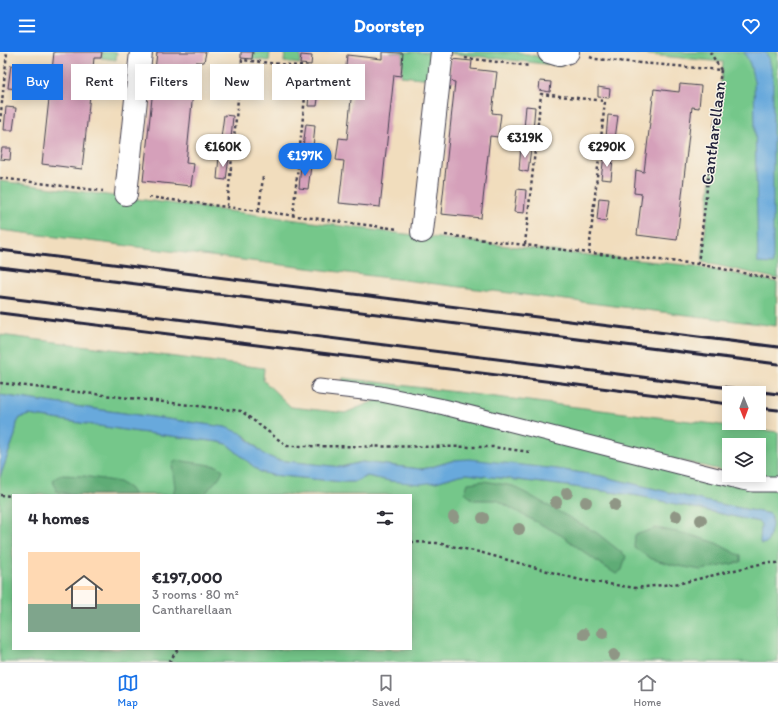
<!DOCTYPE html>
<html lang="en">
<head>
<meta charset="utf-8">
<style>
	body { margin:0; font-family:Itim,sans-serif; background:#f7f7f7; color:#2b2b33; height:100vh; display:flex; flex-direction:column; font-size:15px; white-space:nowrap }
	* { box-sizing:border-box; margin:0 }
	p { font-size:13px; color:#7c7c81 }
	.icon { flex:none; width:22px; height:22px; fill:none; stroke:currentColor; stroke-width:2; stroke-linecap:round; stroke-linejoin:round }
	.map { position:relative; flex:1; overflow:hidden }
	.panel { position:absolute; left:12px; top:442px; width:400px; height:156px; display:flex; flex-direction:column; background:#fff; border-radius:0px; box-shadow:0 2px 10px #0003 }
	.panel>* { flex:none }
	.banner { position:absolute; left:12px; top:12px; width:400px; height:36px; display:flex; gap:8px }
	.needle { width:26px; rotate:179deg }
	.tools { position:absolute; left:722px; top:334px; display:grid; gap:8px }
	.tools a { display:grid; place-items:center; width:44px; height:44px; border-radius:0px; background:#fff; box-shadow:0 2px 10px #0003; font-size:20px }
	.price { position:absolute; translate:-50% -34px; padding:0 9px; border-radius:14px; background:#fff; color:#222; font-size:13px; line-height:26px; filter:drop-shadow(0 1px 2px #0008) }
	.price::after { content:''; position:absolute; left:50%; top:24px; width:12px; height:9px; margin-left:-6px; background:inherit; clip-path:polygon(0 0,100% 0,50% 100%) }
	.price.active { background:#1a73e8; color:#fff }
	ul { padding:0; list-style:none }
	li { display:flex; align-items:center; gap:12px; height:100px; padding:0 16px }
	li span { display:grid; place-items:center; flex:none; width:112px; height:80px; border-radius:0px; color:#555 }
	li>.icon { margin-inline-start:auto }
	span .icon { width:48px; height:48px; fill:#fffc; stroke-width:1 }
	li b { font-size:17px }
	h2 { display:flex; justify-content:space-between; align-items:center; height:48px; padding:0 16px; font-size:17px }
	.pill { padding:0 14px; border-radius:0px; background:#fff; box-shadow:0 2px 10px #0003; font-size:14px; line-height:36px }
	.pill.active { background:#1a73e8; color:#fff }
	header { display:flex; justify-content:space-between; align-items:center; height:52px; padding:0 16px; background:#1a73e8; color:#fff; font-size:18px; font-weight:800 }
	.menu { display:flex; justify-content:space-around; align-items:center; height:56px; border-top:1px solid #e1e1e2; background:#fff; font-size:11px; color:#7c7c81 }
	.menu a { display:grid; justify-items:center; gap:2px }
	.menu .active { color:#1a73e8 }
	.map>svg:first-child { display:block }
	.green { fill:#74c78a; stroke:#4b7462; fill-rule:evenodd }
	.forest { fill:#5fac76; stroke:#406758 }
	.water { fill:#68a9dc; stroke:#45668c }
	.building { fill:#d5a0ba }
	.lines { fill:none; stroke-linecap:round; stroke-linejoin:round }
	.service-casing { stroke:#413e4e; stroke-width:17 }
	.pedestrian-casing { stroke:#413e4e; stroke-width:24 }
	.minor-casing { stroke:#413e4e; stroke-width:24 }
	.path { stroke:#413e4e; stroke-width:2.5; stroke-dasharray:3 3; stroke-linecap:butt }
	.service { stroke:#fff; stroke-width:15 }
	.pedestrian { stroke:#fff; stroke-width:22 }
	.minor { stroke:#fff; stroke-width:22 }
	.rail { stroke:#22223b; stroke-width:3 }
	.tree { fill:#8f9685 }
	.labels { text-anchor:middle; stroke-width:3; stroke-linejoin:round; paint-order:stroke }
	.street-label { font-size:17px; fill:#22223b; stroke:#f7f3e8 }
</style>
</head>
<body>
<header><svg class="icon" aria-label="menu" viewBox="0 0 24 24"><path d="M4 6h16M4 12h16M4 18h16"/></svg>Doorstep<svg class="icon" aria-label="heart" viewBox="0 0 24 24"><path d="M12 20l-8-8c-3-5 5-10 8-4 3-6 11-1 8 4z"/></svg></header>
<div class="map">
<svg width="778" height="610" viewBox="0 0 778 610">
	<rect width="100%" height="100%" fill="#f7f3e8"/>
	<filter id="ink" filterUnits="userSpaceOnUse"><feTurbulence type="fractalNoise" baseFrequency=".025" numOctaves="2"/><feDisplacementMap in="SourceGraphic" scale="8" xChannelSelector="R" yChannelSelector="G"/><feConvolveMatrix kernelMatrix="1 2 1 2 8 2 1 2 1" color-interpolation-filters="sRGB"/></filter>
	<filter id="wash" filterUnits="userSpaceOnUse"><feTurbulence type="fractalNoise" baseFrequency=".012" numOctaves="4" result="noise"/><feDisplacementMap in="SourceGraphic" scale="16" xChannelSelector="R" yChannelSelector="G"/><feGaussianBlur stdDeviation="0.9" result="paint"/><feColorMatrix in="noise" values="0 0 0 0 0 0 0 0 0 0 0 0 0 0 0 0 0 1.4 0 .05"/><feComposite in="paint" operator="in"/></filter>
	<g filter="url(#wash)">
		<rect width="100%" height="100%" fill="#f1ddbd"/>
		<!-- green -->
		<g class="green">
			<polygon points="102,0 117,0 116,8 101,6"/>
			<polygon points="253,0 270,0 269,9 252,7"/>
			<polygon points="285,0 301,0 300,12 284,10"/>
			<polygon points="390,0 435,0 432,27 401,24 403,2"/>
			<polygon points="447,0 518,0 554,8 560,11 563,14 447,1"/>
			<polygon points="619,0 778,0 778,227 702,210 723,10"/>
			<polygon points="0,129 388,180 569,201 695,214 777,230 776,274 0,178"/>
			<path d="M 0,283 L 264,316 L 263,328 L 291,355 L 345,361 L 379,347 L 778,438 L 778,610 L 0,610 L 0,425 L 15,383 L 17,371 L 20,366 L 29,363 L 131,379 L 219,390 L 227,392 L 260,420 L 272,423 L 343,430 L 354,430 L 367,424 L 390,429 L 436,430 L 459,423 L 467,422 L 560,433 L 639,444 L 759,470 L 770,483 L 772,465 L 770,462 L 709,450 L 601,424 L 557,417 L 455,408 L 428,416 L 420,417 L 362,410 L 341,415 L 277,408 L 265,403 L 247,385 L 225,375 L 102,358 L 0,343 ZM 13,443 L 411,443 L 411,597 L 13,597 Z"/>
			<polygon points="343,326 778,380 778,426 760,426 741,423 759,423 759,393 729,393 729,420 342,331"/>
		</g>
		<!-- forest -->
		<g class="forest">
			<path d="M 176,408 L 217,414 L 223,418 C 219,429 210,433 205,443 L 173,443 L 175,435 L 172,413 Z"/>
			<polygon points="60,423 84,424 119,430 129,436 134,443 72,443 56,439 53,428"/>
			<polygon points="484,429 513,434 597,481 626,504 622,518 616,522 599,511 561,483 523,463 497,448 473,448 465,440 468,431"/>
			<polygon points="656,476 687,482 714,490 741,504 741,510 701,518 673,513 652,507 634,496 635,483"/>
		</g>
		<!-- water -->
		<g class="water">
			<polygon points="744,0 765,0 769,6 773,24 773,212 758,211 754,29 750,12"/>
			<path d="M 0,343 L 102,358 L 225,375 L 241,381 L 265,403 L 277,408 L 341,415 L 362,410 L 420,417 L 428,416 L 455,408 L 469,407 L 557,417 L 601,424 L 709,450 L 770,462 C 775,468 770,483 767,491 L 761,492 L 760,490 L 761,472 L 759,470 L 639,444 L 560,433 L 467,422 L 459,423 L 436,430 L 420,432 L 390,429 L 367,424 L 354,430 L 343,430 L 272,423 L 260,420 L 227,392 L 219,390 L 131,379 L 29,363 L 20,366 L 17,371 L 15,383 L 0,425 Z"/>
		</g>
		<g id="blocks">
			<!-- building -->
			<g class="building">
				<polygon points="54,0 102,0 101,6 94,6 82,117 42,112"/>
				<polygon points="157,0 206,0 204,10 196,10 186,111 194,112 191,134 143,129"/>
				<polygon points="241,0 253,0 252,7 241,6"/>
				<polygon points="382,0 403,1 401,24 394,23 380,155 339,151 344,109 336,108 339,86 347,87 353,27 345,26 347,3 382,7"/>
				<polygon points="301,3 312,4 311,13 300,12"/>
				<polygon points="451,7 472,9 471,17 497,20 492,61 501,62 498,85 490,84 481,166 441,162 455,30 449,29"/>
				<polygon points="11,13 20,14 18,37 8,36"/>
				<polygon points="228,22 238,23 235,45 226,44"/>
				<polygon points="540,29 551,30 550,40 539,38"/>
				<polygon points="310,30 320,32 317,54 308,54"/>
				<polygon points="680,32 701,34 699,56 692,55 677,188 637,183 642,142 634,141 636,118 644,120 654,37 679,40"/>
				<polygon points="598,35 610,37 609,46 598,45"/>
				<polygon points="526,54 535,55 533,78 524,77"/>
				<polygon points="6,55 16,56 13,78 4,78"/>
				<polygon points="224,63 233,64 231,87 221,86"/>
				<polygon points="608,63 618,64 615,87 606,86"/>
				<polygon points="306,72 315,73 313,96 303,95"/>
				<polygon points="521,95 531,96 528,120 519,118"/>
				<polygon points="2,96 11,96 10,108 0,107"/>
				<polygon points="219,104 229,105 226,128 217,127"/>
				<polygon points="604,104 613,106 611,128 601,127"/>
				<polygon points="301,113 311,114 308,137 299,136"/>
				<polygon points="517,137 526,138 524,161 514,160"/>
				<polygon points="599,146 609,147 606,170 597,168"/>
			</g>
		</g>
	</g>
	<g filter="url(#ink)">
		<use href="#blocks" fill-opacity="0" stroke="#413e4e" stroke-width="1"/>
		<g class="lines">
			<!-- service casing -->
			<g class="service-casing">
				<polyline id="service" points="319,335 381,342 444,355 742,430 753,432 778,432"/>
			</g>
			<!-- pedestrian casing -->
			<g class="pedestrian-casing">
				<g id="pedestrian">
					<polyline points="126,142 141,0"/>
					<polyline points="422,180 442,0"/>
				</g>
			</g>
			<!-- minor casing -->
			<g class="minor-casing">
				<polyline id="minor" points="549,0 559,3 568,0"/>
			</g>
			<!-- path -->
			<g class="path">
				<polyline points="710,0 721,18"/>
				<polyline points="590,5 595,7 721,18 698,212"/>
				<polyline points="465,6 530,14"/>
				<polyline points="0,70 7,0"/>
				<polyline points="0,126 103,139"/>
				<polyline points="149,145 398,177"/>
				<polyline points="227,154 242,8 308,15 293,163"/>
				<polyline points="259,158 263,125"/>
				<polyline points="445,183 581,200 698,212 778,228"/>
				<polyline points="525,192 541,42 605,49 589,200"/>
				<polyline points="0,331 241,359 287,394 493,395 530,400"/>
				<polyline points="0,443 13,444"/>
				<polyline points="411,490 437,491 479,500 580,528 636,536 681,531 764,511 778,511"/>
				<polyline points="169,610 178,597"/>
			</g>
			<!-- service -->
			<use href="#service" class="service"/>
			<!-- pedestrian -->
			<use href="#pedestrian" class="pedestrian"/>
			<!-- minor -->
			<use href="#minor" class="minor"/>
			<!-- rail -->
			<g class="rail">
				<polyline points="0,198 778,295"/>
				<polyline points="0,215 778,312"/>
				<polyline points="0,245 778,342"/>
				<polyline points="0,261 729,352"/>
				<polyline points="759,356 778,358"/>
			</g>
		</g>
		<!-- trees -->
		<g class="tree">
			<circle cx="567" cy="441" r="6"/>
			<circle cx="556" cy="450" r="6"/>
			<circle cx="586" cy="450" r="6"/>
			<circle cx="615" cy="453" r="6"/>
			<circle cx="676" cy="464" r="6"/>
			<circle cx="454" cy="465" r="6"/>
			<circle cx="483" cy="466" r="6"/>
			<circle cx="701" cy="468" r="6"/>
			<circle cx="519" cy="477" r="6"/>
			<circle cx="603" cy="581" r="6"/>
			<circle cx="584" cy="582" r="6"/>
			<circle cx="614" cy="603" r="6"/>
		</g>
	</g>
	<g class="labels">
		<!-- street labels -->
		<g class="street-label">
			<text transform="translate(713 81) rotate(-83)" y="6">Cantharellaan</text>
		</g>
	</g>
</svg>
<div class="tools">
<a><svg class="needle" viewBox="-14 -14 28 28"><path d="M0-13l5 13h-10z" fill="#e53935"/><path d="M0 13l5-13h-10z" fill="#7c7c81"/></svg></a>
<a><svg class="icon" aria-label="layers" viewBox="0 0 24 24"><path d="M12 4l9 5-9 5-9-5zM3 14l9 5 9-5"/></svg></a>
</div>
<b class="price" style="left:525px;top:107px">€319K</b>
<b class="price" style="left:223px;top:116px">€160K</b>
<b class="price" style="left:607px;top:116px">€290K</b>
<b class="price active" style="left:305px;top:125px">€197K</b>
<div class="banner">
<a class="pill active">Buy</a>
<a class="pill">Rent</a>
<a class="pill">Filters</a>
<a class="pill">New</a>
<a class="pill">Apartment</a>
</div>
<section class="panel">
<h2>4 homes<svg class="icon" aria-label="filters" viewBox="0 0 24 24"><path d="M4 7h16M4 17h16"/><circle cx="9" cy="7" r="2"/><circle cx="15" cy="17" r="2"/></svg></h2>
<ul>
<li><span style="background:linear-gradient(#ffd9b3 65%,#7fa58c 0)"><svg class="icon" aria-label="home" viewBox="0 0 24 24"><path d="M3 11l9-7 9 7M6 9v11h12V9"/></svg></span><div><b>€197,000</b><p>3 rooms · 80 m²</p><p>Cantharellaan</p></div></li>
</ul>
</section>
</div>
<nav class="menu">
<a class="active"><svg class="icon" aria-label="map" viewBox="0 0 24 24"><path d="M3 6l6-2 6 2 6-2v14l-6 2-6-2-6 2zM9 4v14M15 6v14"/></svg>Map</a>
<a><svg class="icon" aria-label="saved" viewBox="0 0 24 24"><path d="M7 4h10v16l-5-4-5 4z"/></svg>Saved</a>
<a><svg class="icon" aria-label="home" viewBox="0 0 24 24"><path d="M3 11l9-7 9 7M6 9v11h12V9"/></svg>Home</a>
</nav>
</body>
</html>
